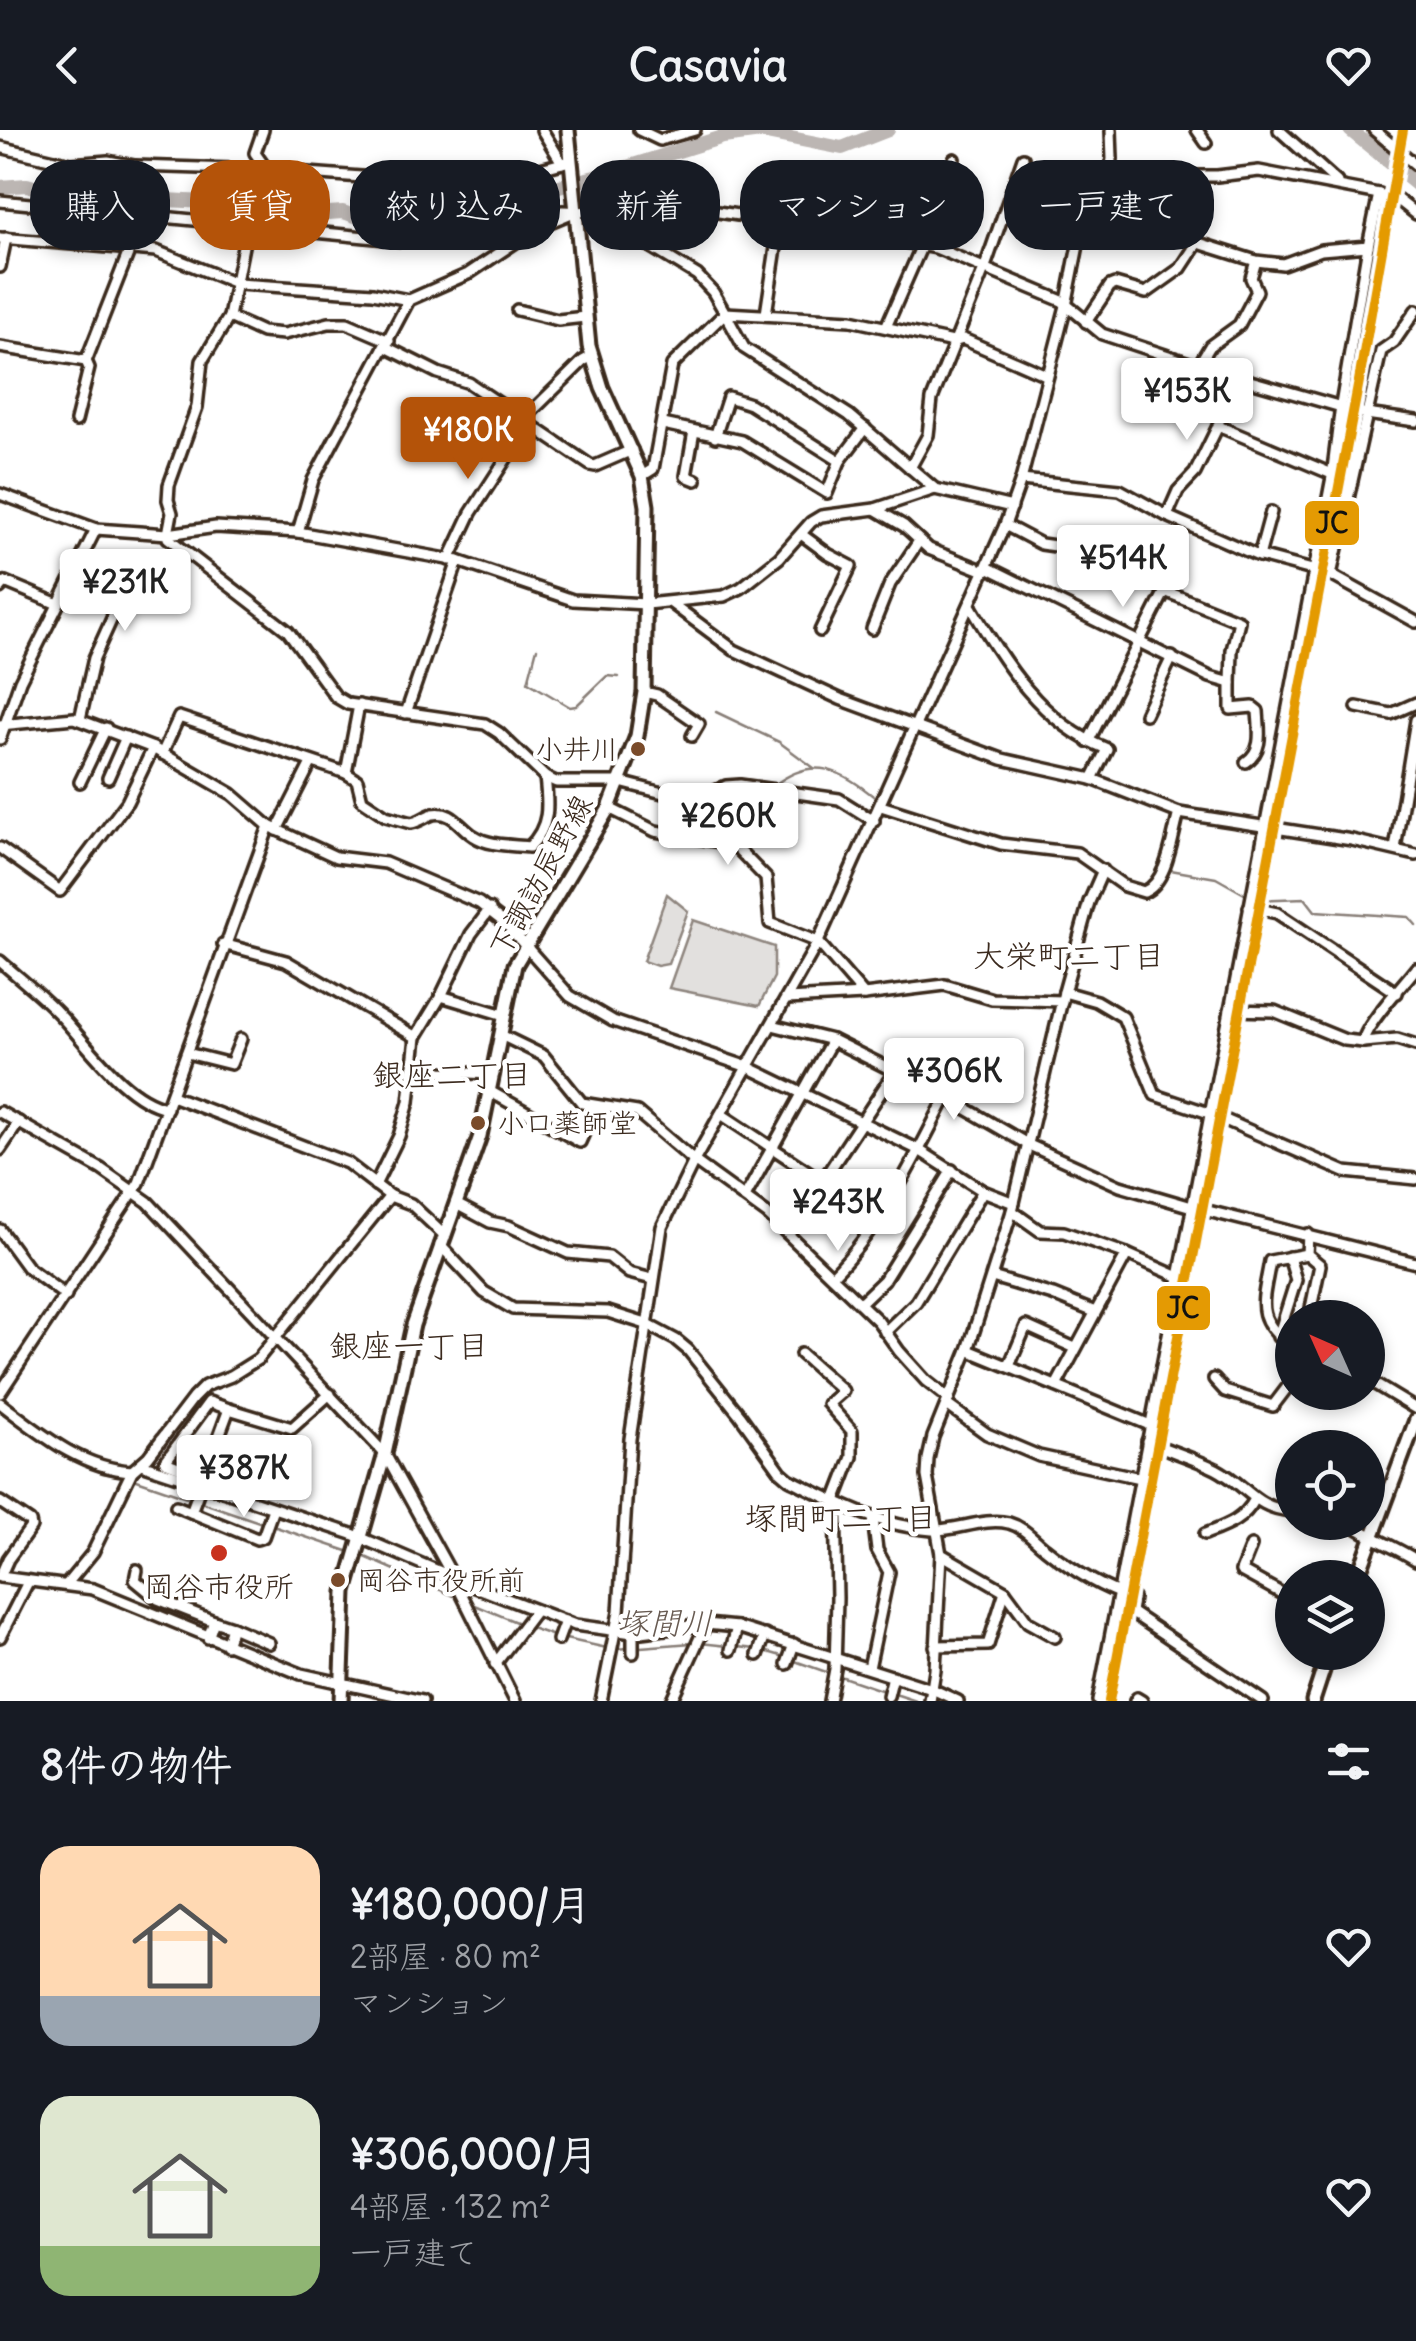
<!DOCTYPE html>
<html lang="ja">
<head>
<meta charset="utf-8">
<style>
	body { margin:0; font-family:Delius,"Klee One",sans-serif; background:#20242c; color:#f1f3f6; height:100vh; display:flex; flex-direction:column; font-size:38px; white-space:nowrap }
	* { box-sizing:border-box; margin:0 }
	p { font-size:32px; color:#9ea1a6 }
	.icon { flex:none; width:55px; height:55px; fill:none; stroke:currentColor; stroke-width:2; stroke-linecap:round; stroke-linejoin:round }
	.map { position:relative; height:1571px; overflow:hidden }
	.side { display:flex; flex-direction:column; background:#171b24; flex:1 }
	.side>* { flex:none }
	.top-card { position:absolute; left:30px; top:30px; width:1358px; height:90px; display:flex; gap:20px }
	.needle { width:65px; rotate:315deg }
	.tools { position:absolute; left:1275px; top:1170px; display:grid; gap:20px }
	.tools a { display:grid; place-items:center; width:110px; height:110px; border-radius:50%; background:#171b24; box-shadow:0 5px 15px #0003; font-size:50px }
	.price { position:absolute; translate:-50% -85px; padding:0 22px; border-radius:10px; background:#fff; color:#222; font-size:32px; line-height:65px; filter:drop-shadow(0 2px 5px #0008) }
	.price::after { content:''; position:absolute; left:50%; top:60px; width:30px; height:22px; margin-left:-15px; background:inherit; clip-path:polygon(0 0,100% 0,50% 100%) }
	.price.on { background:#b45309; color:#fff }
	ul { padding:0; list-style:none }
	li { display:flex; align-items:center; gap:30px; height:250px; padding:0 40px }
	li span { display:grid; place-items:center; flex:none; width:280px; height:200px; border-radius:30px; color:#555 }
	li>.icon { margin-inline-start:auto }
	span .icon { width:120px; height:120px; fill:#fffc; stroke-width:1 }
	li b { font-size:42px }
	h2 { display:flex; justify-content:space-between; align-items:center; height:120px; padding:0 40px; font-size:42px }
	.tag { padding:0 35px; border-radius:40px; background:#171b24; box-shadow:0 5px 15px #0003; font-size:35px; line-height:90px }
	.tag.on { background:#b45309; color:#fff }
	header { display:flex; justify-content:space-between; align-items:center; height:130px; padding:0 40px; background:#171b24; font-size:45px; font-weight:700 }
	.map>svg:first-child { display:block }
	.green { fill:#e2e0de; stroke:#8e857e; stroke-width:2.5 }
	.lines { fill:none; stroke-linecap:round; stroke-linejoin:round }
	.stream { stroke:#887e77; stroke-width:2.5 }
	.river { stroke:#bcb6b3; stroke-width:14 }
	.minor-casing { stroke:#3b2a1e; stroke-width:16 }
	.major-casing { stroke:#3b2a1e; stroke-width:19 }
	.minor { stroke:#fff; stroke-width:9 }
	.major { stroke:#fff; stroke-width:11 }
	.rail-1-casing { stroke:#fff; stroke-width:18 }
	.rail-1 { stroke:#e49a03; stroke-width:10 }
	.bus-dot { fill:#7a4b2a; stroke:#fff; stroke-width:4 }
	.poi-dot { fill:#c8321e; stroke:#fff; stroke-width:4 }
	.labels { text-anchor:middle; stroke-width:9; stroke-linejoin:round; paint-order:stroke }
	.bus-label { font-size:28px; fill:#3b2a1e; stroke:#fff; text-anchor:start }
	.street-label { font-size:30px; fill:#3b2a1e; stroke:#fff }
	.poi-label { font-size:30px; fill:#3b2a1e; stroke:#fff }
	.neighbourhood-label { font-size:32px; fill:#3b2a1e; stroke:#fff }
	.water-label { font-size:32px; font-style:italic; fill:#685b52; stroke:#fff }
	.line-badge { stroke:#fff; stroke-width:4 }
	.pale-badge-label { font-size:28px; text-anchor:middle; font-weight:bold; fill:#111 }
</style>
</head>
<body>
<header><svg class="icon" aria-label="back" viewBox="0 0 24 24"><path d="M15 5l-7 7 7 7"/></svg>Casavia<svg class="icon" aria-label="heart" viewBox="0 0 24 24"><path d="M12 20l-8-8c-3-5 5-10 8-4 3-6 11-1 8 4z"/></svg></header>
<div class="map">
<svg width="1416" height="1571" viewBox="0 0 1416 1571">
	<rect width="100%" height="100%" fill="#fff"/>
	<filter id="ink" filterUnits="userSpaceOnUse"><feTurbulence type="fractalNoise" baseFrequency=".01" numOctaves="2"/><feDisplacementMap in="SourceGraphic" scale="20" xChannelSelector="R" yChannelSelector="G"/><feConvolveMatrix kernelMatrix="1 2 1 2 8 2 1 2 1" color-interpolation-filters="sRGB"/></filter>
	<g filter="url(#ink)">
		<!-- green -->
		<g class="green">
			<polygon points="667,764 688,781 668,834 657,836 643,831"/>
			<polygon points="693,790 774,817 774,847 759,876 669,858"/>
		</g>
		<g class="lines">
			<!-- stream -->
			<g class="stream">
				<polyline points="537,518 528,552 570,577 576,576 607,546 619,547"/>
				<polyline points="716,582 779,612 814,638"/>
				<path d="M 773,656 C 814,624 841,640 877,669"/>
				<polyline points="1165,739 1216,748 1255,770 1305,768 1315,781 1409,787 1416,795"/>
				<polyline points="0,1280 28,1299"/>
				<polyline points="55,1318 69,1326"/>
				<polyline points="86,1334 102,1343 121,1346"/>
				<polyline points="134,1349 265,1394"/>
				<polyline points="273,1396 350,1422"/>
				<polyline points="363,1426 461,1469"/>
				<polyline points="468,1472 521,1494"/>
				<polyline points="528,1497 554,1506"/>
				<polyline points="561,1508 607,1518"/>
				<polyline points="700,1513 756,1519"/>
				<polyline points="615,1519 692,1513"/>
				<polyline points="764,1521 785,1527"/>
				<polyline points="792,1530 832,1544"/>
				<polyline points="840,1546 884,1561"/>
				<polyline points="892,1563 916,1571"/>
			</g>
			<!-- river -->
			<g class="river">
				<polyline points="1350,0 1416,54"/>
				<polyline points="0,57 27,55 54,63 77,53 105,50 136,55 166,70 227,73 299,85 343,82 410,105 448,100 509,72 555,57 595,47 723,7 761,2 842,18 888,0"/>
			</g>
			<!-- minor casing -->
			<g class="minor-casing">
				<g id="minor">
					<polyline points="263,0 255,23 267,40"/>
					<polyline points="542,0 562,33"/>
					<polyline points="639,0 660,10 695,0"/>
					<polyline points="1197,0 1206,13"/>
					<polyline points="1279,0 1337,52"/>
					<polyline points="1374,0 1416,35"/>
					<polyline points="0,17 71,34 108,31 135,36 267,40 456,54 499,50 570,31"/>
					<polyline points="845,57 851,72 851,102"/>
					<polyline points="1107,62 1173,46 1217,46 1259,41 1379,64"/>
					<polyline points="0,71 406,111 433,111 507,98 562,81 593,82 697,145 713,162 725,183 851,190 953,212 963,209 1046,245"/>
					<polyline points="1099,78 1119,88 1256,131 1283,134 1321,120 1368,116 1379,64 1397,69 1416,84"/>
					<polyline points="593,82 625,68 851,102 936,118 1062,171 1102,204 1208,239 1366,284 1416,291"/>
					<polyline points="0,108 156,121 238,154 373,163 409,170"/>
					<polyline points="930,116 954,29"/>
					<polyline points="0,137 6,108"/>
					<polyline points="517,180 558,190 585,187"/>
					<polyline points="1416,180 1394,212 1381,221 1331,445 1416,492"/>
					<polyline points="766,184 780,91"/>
					<polyline points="229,187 262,202 284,204 329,193 347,193 389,211"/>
					<polyline points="1086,192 1110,156 1115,154 1146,163 1181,138 1198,112"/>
					<polyline points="886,197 922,115"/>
					<polyline points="0,217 86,231"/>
					<polyline points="386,217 438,243 469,253 590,335 595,336 632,320"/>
					<polyline points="1198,236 1210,216 1239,195 1257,161 1251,148 1256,131"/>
					<polyline points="76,291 89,238 86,231 135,106 137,87"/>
					<polyline points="522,291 583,231 592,226"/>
					<polyline points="663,294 742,311 827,363 840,331 750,274 728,267 715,307"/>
					<polyline points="1218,296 1351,352"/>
					<polyline points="694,301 686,346 696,350"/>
					<polyline points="840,331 865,298"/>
					<polyline points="910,338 928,305 932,269 985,137 1023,28"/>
					<polyline points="642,346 653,339 672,235 725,183 744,218 849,285 935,359 1012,377"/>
					<polyline points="1021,350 1120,360 1167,386 1256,425 1331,445"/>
					<polyline points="0,364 96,399 168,404 216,397 298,402 458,431 573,470 646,474 724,466 741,458 779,428 811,392 821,386 875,379 935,359"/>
					<polyline points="875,379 904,396 929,419 985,441"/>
					<polyline points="1167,386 1178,361 1195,343 1218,296 1230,246"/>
					<polyline points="298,402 313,350 409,170 468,144 540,96 569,84"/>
					<polyline points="168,404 168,408 288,501 336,567 348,574 485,594 499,603 545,647 556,652 620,652 694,671 726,656 740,655 839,669 874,691"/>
					<polyline points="168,404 172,383 168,370 169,355 197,277 202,231 229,187 247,96"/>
					<polyline points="801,404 828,424 851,436 820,501"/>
					<polyline points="1259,426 1271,382"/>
					<polyline points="449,430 471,383 528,295"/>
					<polyline points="987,437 1210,547 1231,553 1232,520 1239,491 1165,461 1141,443 1117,431 1083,420 1041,414 1005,395"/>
					<path d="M 76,440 C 88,456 104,466 114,484 L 94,528 L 80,589"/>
					<polyline points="0,458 5,452 58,474"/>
					<polyline points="671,473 734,520 840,569 1002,629 1092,649 1179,683 1352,710 1416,725"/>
					<path d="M 970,475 C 1004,533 1041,593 1107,619 L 1092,649"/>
					<polyline points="872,499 890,454 919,411"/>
					<path d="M 1231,553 L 1231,579 L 1253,577 L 1258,581 C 1259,600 1264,620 1246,632"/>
					<polyline points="644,562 657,565 699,594 692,606"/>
					<polyline points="1357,577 1391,584 1416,573"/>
					<polyline points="406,583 458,431"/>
					<polyline points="1145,584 1172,527"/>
					<polyline points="0,595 74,588 153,618 232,664 269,696 336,727 385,733 479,773 506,794 570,866 613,891 748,937 919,1020 983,1061 1014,1073"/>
					<polyline points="0,609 20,551 96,399"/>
					<polyline points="1088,612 1165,461"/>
					<path d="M 162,624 L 179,587 L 346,643 L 357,650 L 362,670 L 386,686 L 411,693 C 419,692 426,686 433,684 C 453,680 460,698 474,706 C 489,716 512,715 529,717 C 551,696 548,674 545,647"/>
					<polyline points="346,643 359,575"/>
					<polyline points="108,648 126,607"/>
					<polyline points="80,652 106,598"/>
					<path d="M 881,676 L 1001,714 L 1077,723 L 1124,756 L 1144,762 C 1168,752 1172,706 1179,683"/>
					<polyline points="609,678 655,701 733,714 766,748 770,793 818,812 864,865"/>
					<polyline points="277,700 311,633"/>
					<polyline points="0,718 60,761 127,672 153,618"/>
					<polyline points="1395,719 1416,590"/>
					<polyline points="1249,777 1277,783 1397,863"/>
					<polyline points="223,814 286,831 416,907"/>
					<path d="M 0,831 C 19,848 40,864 58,883 C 87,913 124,970 167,978"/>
					<polyline points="1064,862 1096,871 1123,887 1155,965 1209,983 1345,1042 1416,1049"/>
					<polyline points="441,866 504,885"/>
					<polyline points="787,869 864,865 945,855 992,869 1062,871"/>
					<polyline points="1230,880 1274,881 1345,910 1363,912 1397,909 1416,915"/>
					<polyline points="772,895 832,910 946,967 1029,1015 1120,1056 1192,1077 1416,1133"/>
					<polyline points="501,905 544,926 582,973 637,982 694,1031 767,1084 878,1191 899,1221 926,1251 949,1269"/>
					<path d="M 1363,912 C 1365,895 1403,855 1416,838"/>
					<polyline points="187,923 231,934 241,909"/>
					<polyline points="415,933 441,942 494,944"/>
					<polyline points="491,962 580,1012 596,976"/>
					<polyline points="172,966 347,1033 390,1066 411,1074 444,1105"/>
					<polyline points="0,982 101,1039 148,1072 385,1324 453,1447 515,1571"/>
					<polyline points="721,984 877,1087"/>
					<polyline points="0,1020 19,992"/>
					<polyline points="375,1055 399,1006 409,972 416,907 441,866 471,804 490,779"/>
					<polyline points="745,1067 832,910"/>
					<polyline points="456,1074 490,1092 509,1096 568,1123 609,1127 629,1143 652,1149"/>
					<polyline points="1012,1081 1040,1101 1064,1102 1127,1124 1056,1256"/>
					<polyline points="0,1100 27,1137 66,1166"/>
					<polyline points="789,1102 895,941"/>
					<polyline points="1308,1104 1307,1124 1320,1135 1309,1188"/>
					<path d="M 440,1115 L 484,1162 L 513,1179 L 608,1182 L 646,1194 L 676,1210 L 688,1220 L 740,1285 L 781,1342 L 789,1349 C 836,1372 879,1396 932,1400 C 957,1401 984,1387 1009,1393 C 1024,1397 1034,1410 1046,1419 C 1072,1440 1101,1458 1133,1468 L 1131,1482 L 1263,1571"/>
					<polyline points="1127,1124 1179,1147"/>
					<path d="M 832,1146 C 881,1096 915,1029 946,967"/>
					<polyline points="992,1147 1053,1165 1095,1182"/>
					<polyline points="860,1173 884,1150 952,1040"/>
					<polyline points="885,1202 916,1172 983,1061"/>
					<polyline points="1278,1207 1296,1150 1289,1127"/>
					<path d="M 1292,1217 C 1253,1188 1263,1173 1270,1131 L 1307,1124"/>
					<polyline points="968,1220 1150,1295"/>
					<polyline points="801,1224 843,1261 828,1274 852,1301 852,1327 835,1371 837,1468 835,1539 829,1571"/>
					<polyline points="1009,1236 1026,1196 1075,1218"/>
					<polyline points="1214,1249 1225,1261 1273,1276 1292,1251"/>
					<polyline points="1368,1250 1416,1279"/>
					<polyline points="0,1263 139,1053 269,696"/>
					<path d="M 0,1273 C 40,1303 80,1338 132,1341"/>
					<polyline points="947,1275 987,1304 1039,1326 1140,1348"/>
					<path d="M 1147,1311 C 1169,1321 1194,1328 1216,1339 C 1247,1355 1255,1379 1292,1381"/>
					<polyline points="141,1334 352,1404 473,1456 575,1495 633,1503 706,1494 737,1497 932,1559 958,1571"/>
					<polyline points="205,1347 165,1332 209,1272 229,1279"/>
					<polyline points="0,1372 30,1392 31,1397 8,1429 0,1447"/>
					<polyline points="176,1376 257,1409 263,1407 273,1379"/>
					<polyline points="191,1382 229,1279 292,1298 330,1264"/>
					<path d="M 1348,1392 C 1370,1408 1394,1416 1416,1430"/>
					<path d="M 1205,1404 C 1226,1396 1244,1390 1255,1369"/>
					<polyline points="1251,1416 1241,1441 1292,1469"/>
					<polyline points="941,1424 1005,1461 1028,1492 1055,1507"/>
					<polyline points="137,1440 135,1450 158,1469 214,1491"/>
					<polyline points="0,1447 93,1459 301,1544 422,1571"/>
					<polyline points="66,1455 93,1422 132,1341 148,1327 193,1268 205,1256 231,1246 258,1229 390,1066"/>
					<polyline points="232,1497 269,1513"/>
					<polyline points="633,1503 633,1523"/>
					<polyline points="0,1507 28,1452"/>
					<polyline points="208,1508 214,1491 232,1497 226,1515"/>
					<polyline points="558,1510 565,1491"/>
					<polyline points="935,1516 988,1515 1005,1461"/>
					<polyline points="731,1520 737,1497"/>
					<polyline points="758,1525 765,1505"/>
					<polyline points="495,1534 535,1481"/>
					<polyline points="787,1534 794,1514"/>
					<polyline points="869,1538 889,1442 877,1420 873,1388"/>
					<polyline points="888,1566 893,1546"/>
					<polyline points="601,1571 619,1482 630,1309 662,1097 694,1031 818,812 1005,395 1021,350 1066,176 1081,100 1107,62 1112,29 1111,0"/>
					<polyline points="671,1571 706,1494"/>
					<polyline points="930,1571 935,1540 941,1424 927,1346 928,1329 933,1307 968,1220 1012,1081 1064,862 1089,772 1103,740"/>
					<polyline points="1098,1571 1332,347 1341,275 1368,116"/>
					<polyline points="1135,1571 1137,1568 1142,1571"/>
				</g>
			</g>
			<!-- major casing -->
			<g class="major-casing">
				<g id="major">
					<polyline points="1357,1448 1416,1290"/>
					<polyline points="341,1571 345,1462 385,1324 413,1195 480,1006 515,835 609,678 637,606 644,562 647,376 642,346 602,258 589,216 568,0"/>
					<polyline points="1313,1571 1329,1522"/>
				</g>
			</g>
			<!-- minor -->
			<use href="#minor" class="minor"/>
			<!-- major -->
			<use href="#major" class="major"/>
			<!-- rail-1 casing -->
			<g class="rail-1-casing">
				<polyline id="rail-1" points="1109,1571 1359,251 1403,0"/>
			</g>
			<!-- rail-1 -->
			<use href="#rail-1" class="rail-1"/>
		</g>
	</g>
	<!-- markers -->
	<g class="bus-dot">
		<circle cx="638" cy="619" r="9"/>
		<circle cx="478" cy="993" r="9"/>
		<circle cx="338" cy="1450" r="9"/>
	</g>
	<circle class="poi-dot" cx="219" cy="1423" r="10"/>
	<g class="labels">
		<!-- bus labels -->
		<g class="bus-label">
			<text x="619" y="629" text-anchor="end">小井川</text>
			<text x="497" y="1003">小口薬師堂</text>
			<text x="357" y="1460">岡谷市役所前</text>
		</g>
		<!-- street labels -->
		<g class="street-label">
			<text transform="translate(541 746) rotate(-61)" y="10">下諏訪辰野線</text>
		</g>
		<!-- poi labels -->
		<g class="poi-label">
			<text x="219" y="1467">岡谷市役所</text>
		</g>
		<!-- neighbourhood labels -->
		<g class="neighbourhood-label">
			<text x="1069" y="837">大栄町二丁目</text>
			<text x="452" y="956">銀座二丁目</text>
			<text x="409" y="1227">銀座一丁目</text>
			<text x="841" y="1399">塚間町二丁目</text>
		</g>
		<!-- water labels -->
		<g class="water-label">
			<text x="665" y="1504">塚間川</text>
		</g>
	</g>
	<g class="line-badge">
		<rect x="1303" y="369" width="58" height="48" rx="10" fill="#e49a03"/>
		<rect x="1155" y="1154" width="57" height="48" rx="10" fill="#e49a03"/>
	</g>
	<g class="pale-badge-label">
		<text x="1332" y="403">JC</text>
		<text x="1183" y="1188">JC</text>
	</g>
</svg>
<div class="tools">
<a><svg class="needle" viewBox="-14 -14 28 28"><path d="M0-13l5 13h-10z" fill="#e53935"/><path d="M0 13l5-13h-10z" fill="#9ea1a6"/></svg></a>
<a><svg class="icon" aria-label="locate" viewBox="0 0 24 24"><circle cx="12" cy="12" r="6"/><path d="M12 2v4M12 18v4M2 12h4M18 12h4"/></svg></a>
<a><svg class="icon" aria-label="layers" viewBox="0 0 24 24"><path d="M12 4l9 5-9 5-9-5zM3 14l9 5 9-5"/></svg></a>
</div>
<b class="price" style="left:1187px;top:313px">¥153K</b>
<b class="price on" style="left:468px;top:352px">¥180K</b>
<b class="price" style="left:1123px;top:480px">¥514K</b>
<b class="price" style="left:125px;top:504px">¥231K</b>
<b class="price" style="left:728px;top:738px">¥260K</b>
<b class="price" style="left:954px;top:993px">¥306K</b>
<b class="price" style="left:838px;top:1124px">¥243K</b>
<b class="price" style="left:244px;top:1390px">¥387K</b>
<div class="top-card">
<a class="tag">購入</a>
<a class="tag on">賃貸</a>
<a class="tag">絞り込み</a>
<a class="tag">新着</a>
<a class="tag">マンション</a>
<a class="tag">一戸建て</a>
</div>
</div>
<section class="side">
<h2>8件の物件<svg class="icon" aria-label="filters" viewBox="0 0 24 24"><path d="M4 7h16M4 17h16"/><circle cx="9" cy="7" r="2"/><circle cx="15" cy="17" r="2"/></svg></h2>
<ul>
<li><span style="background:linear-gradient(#ffd9b3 75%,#9aa5b1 0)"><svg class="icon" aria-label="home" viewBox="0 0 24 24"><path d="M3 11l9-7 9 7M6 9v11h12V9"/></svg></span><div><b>¥180,000/月</b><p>2部屋 · 80 m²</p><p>マンション</p></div><svg class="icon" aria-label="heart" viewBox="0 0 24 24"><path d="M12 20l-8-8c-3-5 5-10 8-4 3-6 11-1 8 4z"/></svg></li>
<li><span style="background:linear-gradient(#dfe7d0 75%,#8fb573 0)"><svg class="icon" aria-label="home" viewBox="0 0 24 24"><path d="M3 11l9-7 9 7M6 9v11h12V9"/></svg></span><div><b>¥306,000/月</b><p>4部屋 · 132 m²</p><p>一戸建て</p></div><svg class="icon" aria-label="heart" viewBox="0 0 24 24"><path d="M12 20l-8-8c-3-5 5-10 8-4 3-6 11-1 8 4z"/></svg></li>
</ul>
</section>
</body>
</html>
